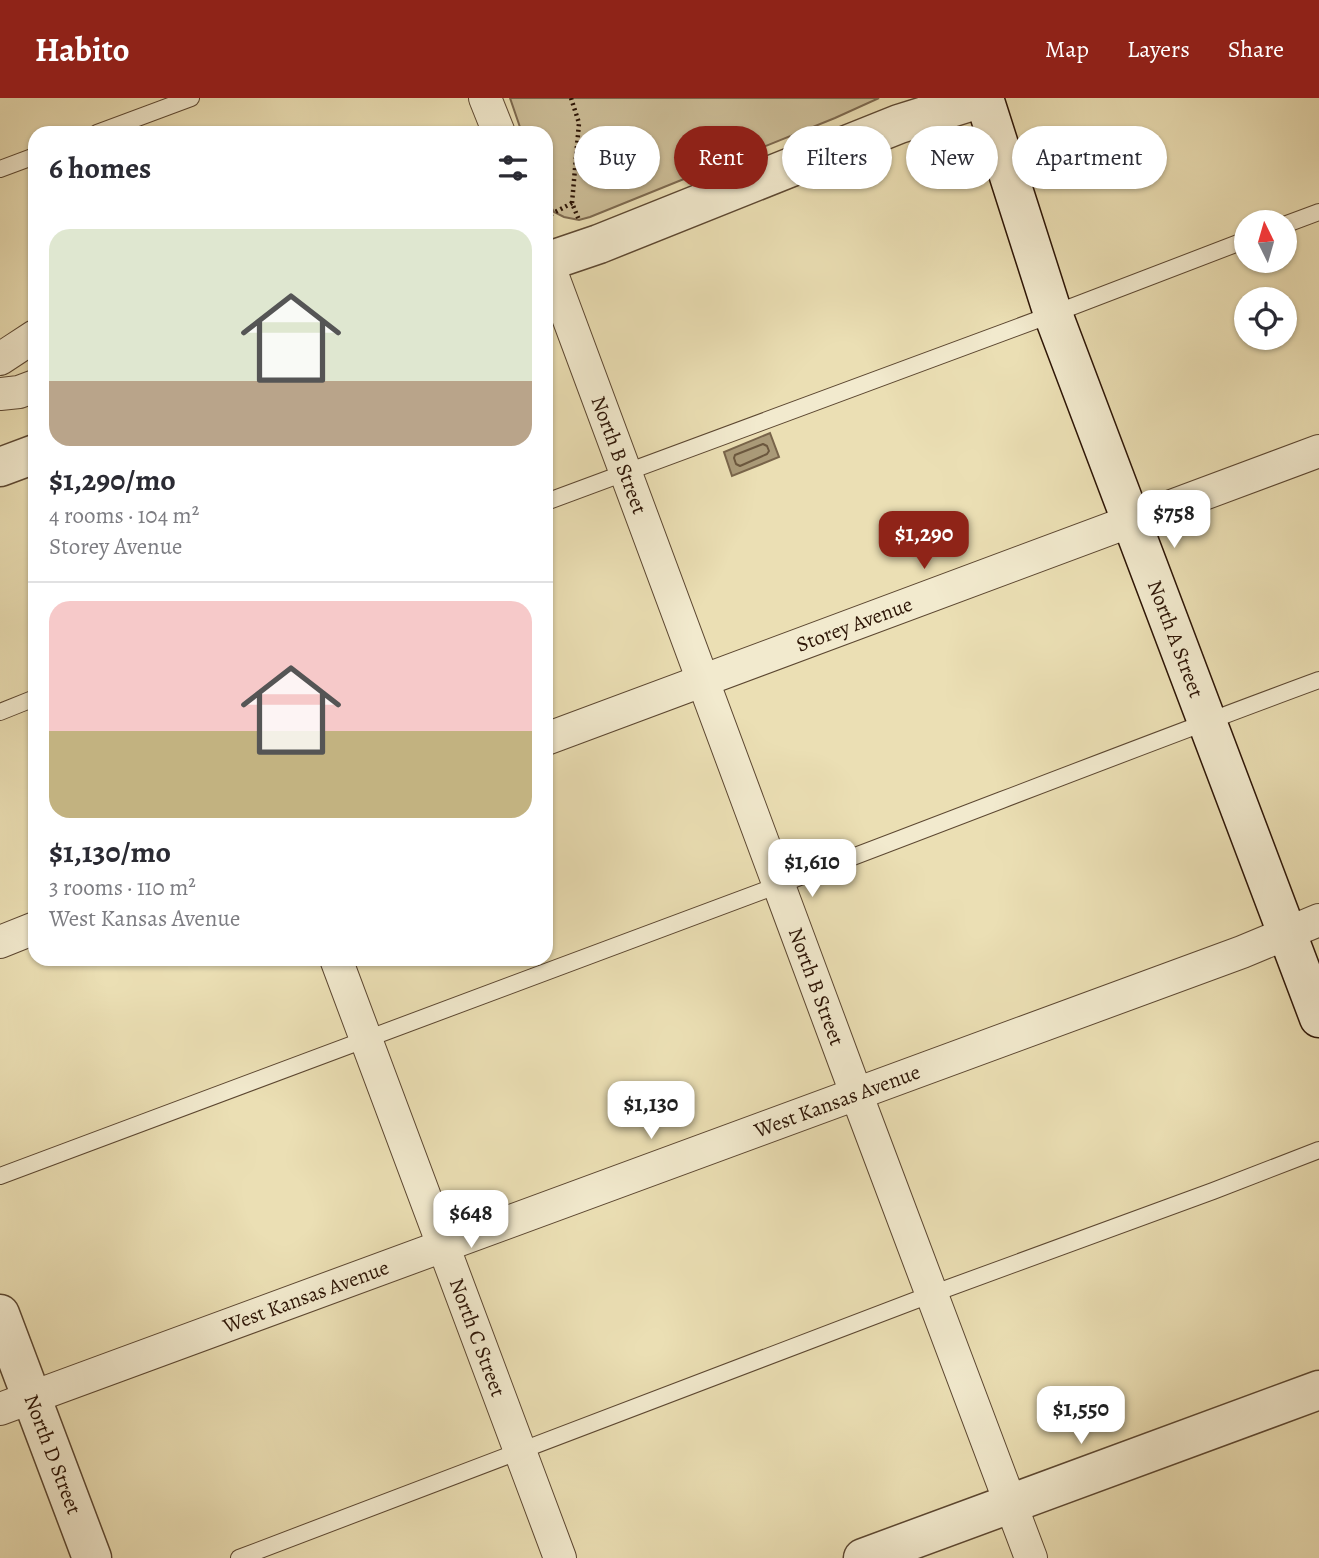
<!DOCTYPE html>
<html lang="en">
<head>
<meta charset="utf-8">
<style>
	body { margin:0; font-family:Alegreya,serif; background:#f2f2f3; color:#2b2b33; height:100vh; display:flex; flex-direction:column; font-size:26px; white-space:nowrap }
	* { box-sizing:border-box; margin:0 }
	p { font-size:23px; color:#7c7c81 }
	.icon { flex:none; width:38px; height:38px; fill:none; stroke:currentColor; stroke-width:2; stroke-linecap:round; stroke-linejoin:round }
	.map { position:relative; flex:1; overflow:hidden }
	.sheet { position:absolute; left:28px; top:28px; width:525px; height:840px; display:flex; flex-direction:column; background:#fff; border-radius:21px; box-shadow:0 2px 5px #0004 }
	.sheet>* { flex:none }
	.hud { position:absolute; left:574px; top:28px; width:639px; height:63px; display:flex; gap:14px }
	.needle { width:46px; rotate:355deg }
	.fabs { position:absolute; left:1234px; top:112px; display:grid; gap:14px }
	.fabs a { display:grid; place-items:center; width:63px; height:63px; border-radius:50%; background:#fff; box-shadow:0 2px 5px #0004; font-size:35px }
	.price { position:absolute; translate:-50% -60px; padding:0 16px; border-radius:14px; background:#fff; color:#222; font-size:23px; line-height:46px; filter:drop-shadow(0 2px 4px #0008) }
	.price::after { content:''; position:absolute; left:50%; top:42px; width:21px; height:16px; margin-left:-10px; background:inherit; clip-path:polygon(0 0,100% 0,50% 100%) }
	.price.on { background:#8f2418; color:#fff }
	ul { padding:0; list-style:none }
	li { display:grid; align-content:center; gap:14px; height:371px; padding:0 21px }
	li+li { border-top:2px solid #e1e1e2 }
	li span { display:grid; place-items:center; height:217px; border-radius:21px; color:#555 }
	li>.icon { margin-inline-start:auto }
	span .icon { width:126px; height:126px; fill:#fffc; stroke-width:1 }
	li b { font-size:30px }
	h2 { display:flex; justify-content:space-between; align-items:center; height:84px; padding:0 21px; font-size:30px }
	.pill { padding:0 24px; border-radius:32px; background:#fff; box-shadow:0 2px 5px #0004; font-size:24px; line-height:63px }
	.pill.on { background:#8f2418; color:#fff }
	header { display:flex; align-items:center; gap:42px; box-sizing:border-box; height:98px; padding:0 35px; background:#8f2418; color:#fff }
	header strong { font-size:33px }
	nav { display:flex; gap:38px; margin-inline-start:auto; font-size:24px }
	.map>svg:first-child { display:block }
	.green { fill:#cbbc96; stroke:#7c684e; stroke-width:2 }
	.water { fill:#aa9a78; stroke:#78644a; stroke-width:2 }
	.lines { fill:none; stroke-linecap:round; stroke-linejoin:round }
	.shore { stroke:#6b573e; stroke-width:2 }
	.service-casing { stroke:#5c4731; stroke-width:18 }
	.minor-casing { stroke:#5c4731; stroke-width:34 }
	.tertiary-casing { stroke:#5c4731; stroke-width:41 }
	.secondary-casing { stroke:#2c1405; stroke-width:41 }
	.path { stroke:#2c1405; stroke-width:4.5; stroke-dasharray:2 3.5; stroke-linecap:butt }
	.service { stroke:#f2eace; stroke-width:16 }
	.minor { stroke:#f2eace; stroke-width:32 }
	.tertiary { stroke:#f2eace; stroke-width:38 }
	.secondary { stroke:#f2eace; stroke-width:38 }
	.labels { text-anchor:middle; stroke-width:5; stroke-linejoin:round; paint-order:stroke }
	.street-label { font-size:21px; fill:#2c1405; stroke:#f2eace }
</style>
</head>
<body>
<header>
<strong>Habito</strong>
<nav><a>Map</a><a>Layers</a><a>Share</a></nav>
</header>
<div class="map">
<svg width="1319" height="1460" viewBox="0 0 1319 1460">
	<rect width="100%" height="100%" fill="#ebdfb4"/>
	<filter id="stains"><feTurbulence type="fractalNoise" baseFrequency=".00286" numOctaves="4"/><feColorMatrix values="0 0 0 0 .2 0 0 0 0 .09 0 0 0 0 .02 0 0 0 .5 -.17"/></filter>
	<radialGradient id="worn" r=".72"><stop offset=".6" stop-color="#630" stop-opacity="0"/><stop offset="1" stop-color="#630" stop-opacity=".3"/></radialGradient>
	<!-- green -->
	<polygon class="green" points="510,0 879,0 835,20 590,119 579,122 564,119 554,114 547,102 546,35 522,35"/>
	<!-- water -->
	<polygon class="water" points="770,335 779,359 732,378 724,354"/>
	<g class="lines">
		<!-- shore -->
		<polygon class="shore" points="763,346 767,348 769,353 767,356 740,368 736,366 734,360 735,357"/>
		<!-- service casing -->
		<g class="service-casing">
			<g id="service">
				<polyline points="97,35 191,0"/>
				<polyline points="0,71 35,58"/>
				<polyline points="1284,127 1319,114"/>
				<polyline points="546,404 1053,216 1246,142"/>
				<polyline points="0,614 35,600"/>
				<path d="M 0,1078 C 258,981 517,885 776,788 C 957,720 1137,649 1319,582"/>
				<polyline points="239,1460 932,1196 1213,1093 1319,1052"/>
			</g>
		</g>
		<!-- minor casing -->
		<g class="minor-casing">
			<g id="minor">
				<polyline points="485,0 499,35"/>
				<path id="s1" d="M 546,160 L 856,995 L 1031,1460"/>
				<polyline points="0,261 35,238"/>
				<polyline points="0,296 19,294 35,288"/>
				<path id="s2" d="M 546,641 L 1319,353"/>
				<polyline points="0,844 35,830"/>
				<path id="s3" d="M 336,861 L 560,1460"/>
				<path id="s4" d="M 0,1311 L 1242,854 L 1319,822"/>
			</g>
		</g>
		<!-- tertiary casing -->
		<g class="tertiary-casing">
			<g id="tertiary">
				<polyline points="546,164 599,146 899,26 982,0"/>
				<polyline points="0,369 35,356"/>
				<path id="s5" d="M 0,1216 L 92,1460"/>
				<polyline points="863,1460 1319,1292"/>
			</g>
		</g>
		<!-- secondary casing -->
		<g class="secondary-casing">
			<g id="secondary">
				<path id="s6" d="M 984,0 L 1053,216 L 1319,920"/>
			</g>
		</g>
		<!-- path -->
		<g class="path">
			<polyline points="571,0 579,25 572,105 579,122"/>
			<polyline points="924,50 928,60"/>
			<polyline points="546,119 572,105"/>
		</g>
		<!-- service -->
		<use href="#service" class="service"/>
		<!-- minor -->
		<use href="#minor" class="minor"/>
		<!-- tertiary -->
		<use href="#tertiary" class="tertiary"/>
		<!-- secondary -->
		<use href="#secondary" class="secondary"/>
	</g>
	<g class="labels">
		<!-- street labels -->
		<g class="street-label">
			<text dy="7" stroke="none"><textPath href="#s1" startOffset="210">North B Street</textPath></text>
			<text dy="7" stroke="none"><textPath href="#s2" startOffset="329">Storey Avenue</textPath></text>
			<text dy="7" stroke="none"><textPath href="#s6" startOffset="574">North A Street</textPath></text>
			<text dy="7" stroke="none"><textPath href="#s1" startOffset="777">North B Street</textPath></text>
			<text dy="7" stroke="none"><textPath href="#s4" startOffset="892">West Kansas Avenue</textPath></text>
			<text dy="7" stroke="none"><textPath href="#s4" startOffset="326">West Kansas Avenue</textPath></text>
			<text dy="7" stroke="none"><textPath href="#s3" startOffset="404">North C Street</textPath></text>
			<text dy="7" stroke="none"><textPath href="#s5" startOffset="150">North D Street</textPath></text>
		</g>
	</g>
	<rect width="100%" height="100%" filter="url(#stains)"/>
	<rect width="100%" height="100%" fill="url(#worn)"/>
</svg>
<div class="fabs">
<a><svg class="needle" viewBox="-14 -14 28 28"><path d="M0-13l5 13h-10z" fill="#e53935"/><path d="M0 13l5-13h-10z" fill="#7c7c81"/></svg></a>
<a><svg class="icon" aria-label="locate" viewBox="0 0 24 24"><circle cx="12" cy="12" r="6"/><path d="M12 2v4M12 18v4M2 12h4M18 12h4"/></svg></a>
</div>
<b class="price" style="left:1174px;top:452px">$758</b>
<b class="price on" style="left:924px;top:473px">$1,290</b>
<b class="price" style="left:812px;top:801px">$1,610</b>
<b class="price" style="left:651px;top:1043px">$1,130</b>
<b class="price" style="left:471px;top:1152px">$648</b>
<b class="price" style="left:1081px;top:1348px">$1,550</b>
<div class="hud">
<a class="pill">Buy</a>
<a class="pill on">Rent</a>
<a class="pill">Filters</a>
<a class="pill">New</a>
<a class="pill">Apartment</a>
</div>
<section class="sheet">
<h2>6 homes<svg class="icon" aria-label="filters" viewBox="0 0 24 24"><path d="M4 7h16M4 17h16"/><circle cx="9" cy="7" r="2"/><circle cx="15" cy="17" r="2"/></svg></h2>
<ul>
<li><span style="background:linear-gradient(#dfe7d0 70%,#b9a48a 0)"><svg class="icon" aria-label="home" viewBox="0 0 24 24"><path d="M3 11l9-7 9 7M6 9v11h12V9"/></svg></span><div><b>$1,290/mo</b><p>4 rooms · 104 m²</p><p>Storey Avenue</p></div></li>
<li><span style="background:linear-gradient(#f6c9c9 60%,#c2b280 0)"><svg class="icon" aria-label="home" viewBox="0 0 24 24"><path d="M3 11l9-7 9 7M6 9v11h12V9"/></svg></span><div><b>$1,130/mo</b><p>3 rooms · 110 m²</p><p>West Kansas Avenue</p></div></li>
</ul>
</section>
</div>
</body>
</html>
